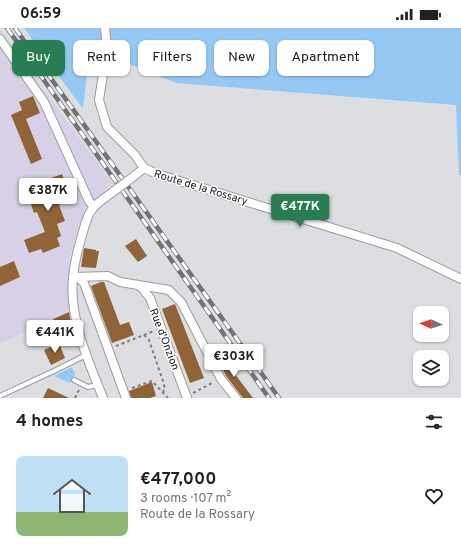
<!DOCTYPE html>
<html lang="en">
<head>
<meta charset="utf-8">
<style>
	body { margin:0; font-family:Overpass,sans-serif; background:#f2f2f2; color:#202124; height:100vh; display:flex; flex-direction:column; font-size:15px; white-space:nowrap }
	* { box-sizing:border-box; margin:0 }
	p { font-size:13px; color:#757577 }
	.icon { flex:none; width:22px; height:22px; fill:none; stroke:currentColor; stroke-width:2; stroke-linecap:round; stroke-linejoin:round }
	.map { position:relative; height:370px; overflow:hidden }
	.side { display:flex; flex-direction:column; background:#fff; flex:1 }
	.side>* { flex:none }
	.hud { position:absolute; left:12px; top:12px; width:437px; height:36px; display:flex; gap:8px }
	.needle { width:26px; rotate:274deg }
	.tools { position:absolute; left:413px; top:278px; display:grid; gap:8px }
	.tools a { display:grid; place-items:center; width:36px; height:36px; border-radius:8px; background:#fff; box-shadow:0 1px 3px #0004; font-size:20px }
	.price { position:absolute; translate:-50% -34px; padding:0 9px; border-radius:4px; background:#fff; color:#222; font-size:13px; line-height:26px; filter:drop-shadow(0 1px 2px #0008) }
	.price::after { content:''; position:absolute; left:50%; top:24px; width:12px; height:9px; margin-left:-6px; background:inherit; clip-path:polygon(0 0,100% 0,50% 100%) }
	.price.active { background:#287e52; color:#fff }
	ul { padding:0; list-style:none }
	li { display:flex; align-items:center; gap:12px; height:100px; padding:0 16px }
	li+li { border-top:1px solid #e0e0e0 }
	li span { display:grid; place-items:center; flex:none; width:112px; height:80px; border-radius:8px; color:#555 }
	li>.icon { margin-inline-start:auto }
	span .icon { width:48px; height:48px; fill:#fffc; stroke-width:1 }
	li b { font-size:17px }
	h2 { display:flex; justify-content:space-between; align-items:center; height:48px; padding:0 16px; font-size:17px }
	.pill { padding:0 14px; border-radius:8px; background:#fff; box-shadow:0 1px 3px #0004; font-size:14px; line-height:36px }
	.pill.active { background:#287e52; color:#fff }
	.status { display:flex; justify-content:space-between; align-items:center; height:28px; padding:0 20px; background:#fff; direction:ltr }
	.status svg { height:11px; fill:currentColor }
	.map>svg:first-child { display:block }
	.industrial { fill:#d7d0e6 }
	.green { fill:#95c9f4 }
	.building { fill:#906437 }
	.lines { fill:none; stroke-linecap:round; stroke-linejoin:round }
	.service-casing { stroke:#9a9c9e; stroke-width:6 }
	.minor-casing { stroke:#9a9c9e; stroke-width:10 }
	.path { stroke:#7c7e80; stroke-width:2; stroke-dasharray:3 3; stroke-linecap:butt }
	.service { stroke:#fff; stroke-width:4 }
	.minor { stroke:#fff; stroke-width:8 }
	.rail-casing { stroke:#717375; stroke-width:4.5 }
	.rail { stroke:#fff; stroke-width:3; stroke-dasharray:9; stroke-linecap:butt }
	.minor-bridge-casing { stroke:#9a9c9e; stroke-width:10; stroke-linecap:butt }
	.minor-bridge { stroke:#fff; stroke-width:8 }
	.labels { text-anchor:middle; stroke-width:3; stroke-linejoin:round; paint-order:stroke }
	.street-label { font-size:11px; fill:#222324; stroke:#fff }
</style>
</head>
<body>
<div class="status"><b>06:59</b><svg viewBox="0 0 49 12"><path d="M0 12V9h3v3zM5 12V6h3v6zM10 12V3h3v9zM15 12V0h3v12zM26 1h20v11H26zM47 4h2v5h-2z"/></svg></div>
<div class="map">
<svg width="461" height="370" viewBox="0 0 461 370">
	<rect width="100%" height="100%" fill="#dcdee1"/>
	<!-- industrial -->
	<polygon class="industrial" points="0,2 112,155 86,178 69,230 69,282 0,316"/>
	<!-- green -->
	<g class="green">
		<polygon points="24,0 461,0 461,147 459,147 456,77 176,55 90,20 83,81"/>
		<polygon points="72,339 75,346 70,355 54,348"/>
	</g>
	<!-- building -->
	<g class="building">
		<polygon points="33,68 40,85 26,91 42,131 31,136 11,87 22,82 19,74"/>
		<polygon points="62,146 71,172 59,177 65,193 57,196 61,208 57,210 60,218 43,225 41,221 29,225 24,212 45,204 37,184 34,185 25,159"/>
		<polygon points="136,211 147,228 138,234 125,218"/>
		<polygon points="84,220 96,222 96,223 99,223 96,240 81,239"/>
		<polygon points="14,233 20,249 0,258 0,239"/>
		<polygon points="101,254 104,254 120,297 129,294 134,307 112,315 91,258"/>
		<polygon points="175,276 204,350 190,355 162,281"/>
		<polygon points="69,284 71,297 58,302 53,291"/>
		<polygon points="59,315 65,330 51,337 44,322"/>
		<polygon points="225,327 231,341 253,370 243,370 226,348 218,330"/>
		<polygon points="152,354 156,368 150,370 131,370 129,363"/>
		<polygon points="48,360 69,370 43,370"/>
	</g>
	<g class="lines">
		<!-- service casing -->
		<g class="service-casing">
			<g id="service">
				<polyline points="74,352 88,359 98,357"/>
				<polyline points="0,368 56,342 86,327"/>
			</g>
		</g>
		<!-- minor casing -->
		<g class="minor-casing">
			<g id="minor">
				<polyline points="105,0 107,20 99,72 107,99 135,127 144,140 133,149"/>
				<polyline points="0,11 44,74 89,173 94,179"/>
				<polyline points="144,140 157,146 397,220 461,251"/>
				<polyline points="73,249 108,248 120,254 169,262 181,274 221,351 236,370"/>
				<polyline points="78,249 84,255 126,370"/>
				<polyline points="138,257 142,260 150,270 187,370"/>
				<path d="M 103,370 C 88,332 69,291 73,250 C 74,237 77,224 81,211 C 84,201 86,188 93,180 C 99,173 108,168 114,163"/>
			</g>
		</g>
		<!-- path -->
		<g class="path">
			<polyline points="144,307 149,312 163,353 165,361 163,364"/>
			<polyline points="116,318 154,303"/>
			<polyline points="132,360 152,353 168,370"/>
			<polyline points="193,365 214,354"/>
			<polyline points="75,370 79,362"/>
		</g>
		<!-- service -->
		<use href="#service" class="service"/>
		<!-- minor -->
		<use href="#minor" class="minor"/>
		<!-- rail casing -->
		<g class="rail-casing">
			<g id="rail">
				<polyline points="7,0 269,370"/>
				<polyline points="15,0 279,370"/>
			</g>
		</g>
		<!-- rail -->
		<use href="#rail" class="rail"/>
		<!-- minor-bridge casing -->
		<g class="minor-bridge-casing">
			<polyline id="minor-bridge" points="114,163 133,149"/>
		</g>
		<!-- minor-bridge -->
		<use href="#minor-bridge" class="minor-bridge"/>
	</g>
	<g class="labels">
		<!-- street labels -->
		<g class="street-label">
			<text transform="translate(201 159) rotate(17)" y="4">Route de la Rossary</text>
			<text transform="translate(165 311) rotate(69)" y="4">Rue d'Onzion</text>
		</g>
	</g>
</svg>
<div class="tools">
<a><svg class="needle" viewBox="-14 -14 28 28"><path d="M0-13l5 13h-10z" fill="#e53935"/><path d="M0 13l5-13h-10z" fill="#757577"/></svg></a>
<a><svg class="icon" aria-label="layers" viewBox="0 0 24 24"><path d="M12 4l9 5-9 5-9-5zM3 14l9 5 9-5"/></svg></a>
</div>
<b class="price" style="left:48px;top:184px">€387K</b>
<b class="price active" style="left:300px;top:200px">€477K</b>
<b class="price" style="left:55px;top:326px">€441K</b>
<b class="price" style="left:234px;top:350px">€303K</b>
<div class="hud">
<a class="pill active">Buy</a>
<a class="pill">Rent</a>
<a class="pill">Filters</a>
<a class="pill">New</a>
<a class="pill">Apartment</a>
</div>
</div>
<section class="side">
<h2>4 homes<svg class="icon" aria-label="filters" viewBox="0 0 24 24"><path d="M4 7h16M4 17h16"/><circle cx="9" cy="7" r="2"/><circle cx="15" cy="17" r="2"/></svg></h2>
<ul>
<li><span style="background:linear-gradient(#bfe0f5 70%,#8fb573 0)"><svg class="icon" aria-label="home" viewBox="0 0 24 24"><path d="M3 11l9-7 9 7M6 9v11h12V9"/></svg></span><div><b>€477,000</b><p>3 rooms · 107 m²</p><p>Route de la Rossary</p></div><svg class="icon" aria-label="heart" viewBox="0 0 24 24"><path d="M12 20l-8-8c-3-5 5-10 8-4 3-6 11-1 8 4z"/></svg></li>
</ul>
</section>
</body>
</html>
